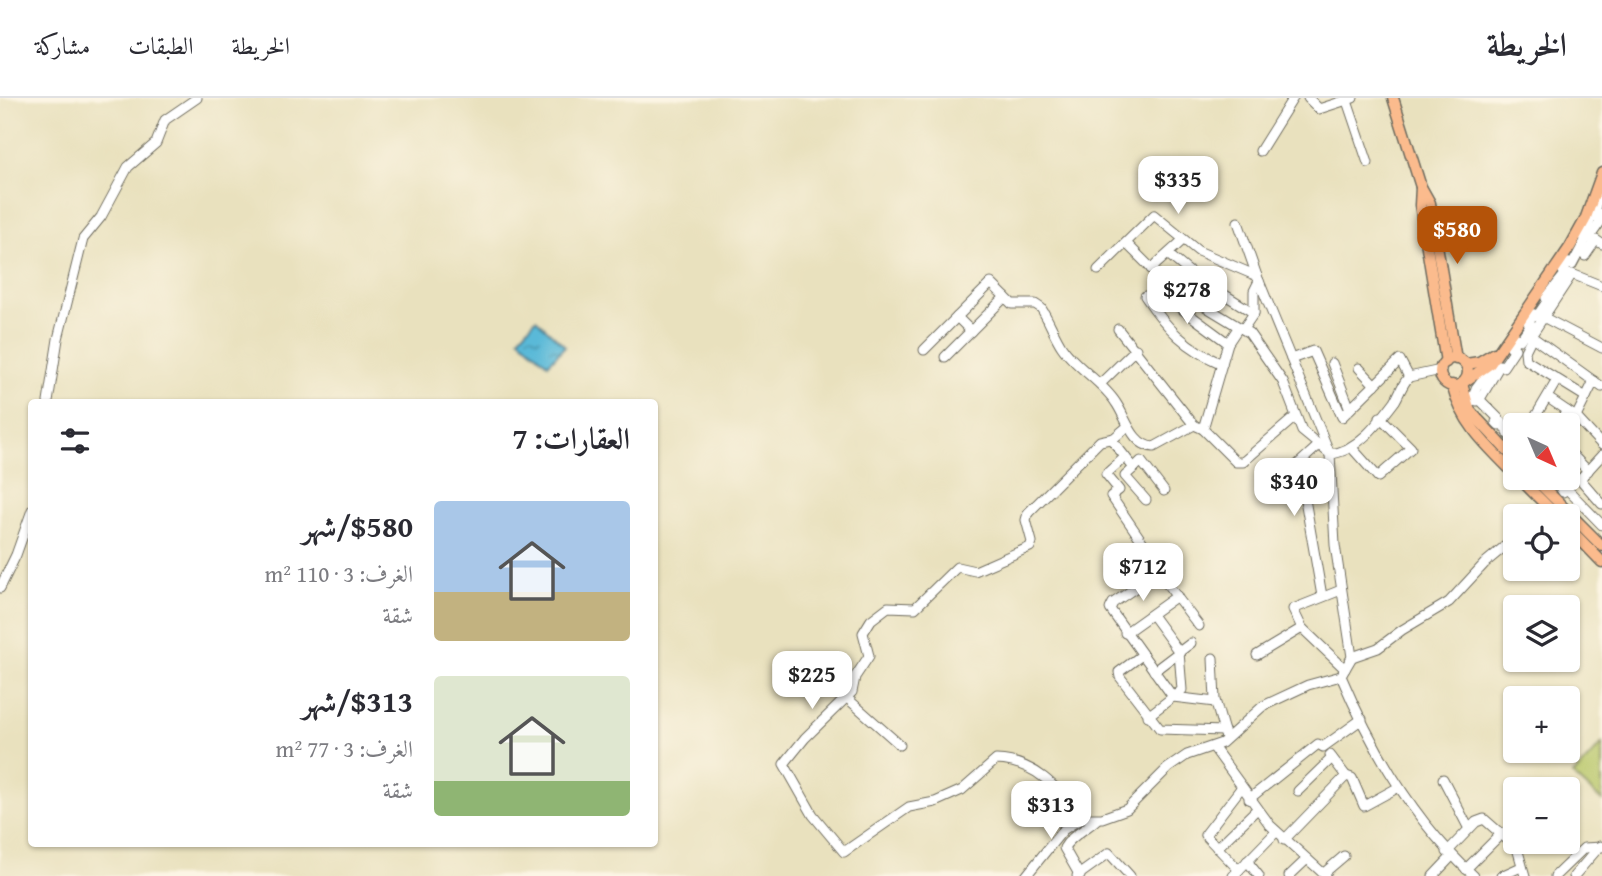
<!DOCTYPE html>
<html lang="ar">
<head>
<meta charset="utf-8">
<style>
	body { margin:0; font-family:"Gentium Book Plus",Amiri,serif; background:#f2f2f3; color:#2b2b33; direction:rtl; height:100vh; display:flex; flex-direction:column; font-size:26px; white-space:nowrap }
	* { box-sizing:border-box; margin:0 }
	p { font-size:23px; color:#7c7c81 }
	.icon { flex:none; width:38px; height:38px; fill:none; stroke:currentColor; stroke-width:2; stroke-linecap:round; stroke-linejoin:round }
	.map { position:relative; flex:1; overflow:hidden; direction:ltr }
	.drawer { position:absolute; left:28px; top:301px; width:630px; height:448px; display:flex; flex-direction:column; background:#fff; border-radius:7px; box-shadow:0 2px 5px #0004; direction:rtl }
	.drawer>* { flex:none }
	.needle { width:46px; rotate:136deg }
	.controls { position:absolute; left:1503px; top:315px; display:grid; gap:14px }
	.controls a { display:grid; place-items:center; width:77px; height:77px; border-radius:7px; background:#fff; box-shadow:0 2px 5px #0004; font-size:35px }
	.price { position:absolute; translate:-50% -60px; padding:0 16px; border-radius:14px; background:#fff; color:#222; font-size:23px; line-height:46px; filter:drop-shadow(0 2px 4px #0008) }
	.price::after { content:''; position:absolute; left:50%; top:42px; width:21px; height:16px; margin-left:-10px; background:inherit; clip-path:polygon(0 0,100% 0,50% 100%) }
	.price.selected { background:#b45309; color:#fff }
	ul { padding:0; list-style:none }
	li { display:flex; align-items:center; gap:21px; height:175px; padding:0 28px }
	li span { display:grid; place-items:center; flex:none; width:196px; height:140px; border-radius:7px; color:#555 }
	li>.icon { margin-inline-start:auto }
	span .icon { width:84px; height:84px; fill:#fffc; stroke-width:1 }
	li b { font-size:30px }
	h2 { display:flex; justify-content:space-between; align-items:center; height:84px; padding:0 28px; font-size:30px }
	header { display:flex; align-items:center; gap:42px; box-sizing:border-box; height:98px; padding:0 35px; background:#fff; border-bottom:2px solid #e1e1e2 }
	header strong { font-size:33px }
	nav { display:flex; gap:38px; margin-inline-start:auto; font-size:24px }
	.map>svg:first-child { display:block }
	.green { fill:#b7c668; stroke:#71784a; stroke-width:2 }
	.water { fill:url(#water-ripples); stroke:#427282; stroke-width:2 }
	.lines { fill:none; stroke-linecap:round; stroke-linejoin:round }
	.minor-casing { stroke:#6e6b5e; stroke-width:11 }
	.major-casing { stroke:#6e6b5e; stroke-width:13 }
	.minor { stroke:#fff; stroke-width:9 }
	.major { stroke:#fbbb8d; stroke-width:10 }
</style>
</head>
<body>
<header>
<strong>الخريطة</strong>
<nav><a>الخريطة</a><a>الطبقات</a><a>مشاركة</a></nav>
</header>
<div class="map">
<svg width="1602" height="778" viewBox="0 0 1602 778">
	<defs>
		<pattern id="water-ripples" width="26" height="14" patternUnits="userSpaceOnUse" patternTransform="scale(1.75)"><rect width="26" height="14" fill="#5ab9d8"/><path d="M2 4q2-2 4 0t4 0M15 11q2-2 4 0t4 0" fill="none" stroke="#4b97af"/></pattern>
	</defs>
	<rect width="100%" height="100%" fill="#fcf5e5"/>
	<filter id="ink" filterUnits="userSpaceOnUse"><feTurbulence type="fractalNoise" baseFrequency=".0143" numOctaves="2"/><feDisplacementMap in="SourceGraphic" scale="14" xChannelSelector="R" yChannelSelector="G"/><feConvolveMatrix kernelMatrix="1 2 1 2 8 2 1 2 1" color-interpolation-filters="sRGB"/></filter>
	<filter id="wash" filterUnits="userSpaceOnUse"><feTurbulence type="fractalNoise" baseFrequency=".00686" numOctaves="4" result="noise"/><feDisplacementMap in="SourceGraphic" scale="28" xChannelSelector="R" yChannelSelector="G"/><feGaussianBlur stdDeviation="1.57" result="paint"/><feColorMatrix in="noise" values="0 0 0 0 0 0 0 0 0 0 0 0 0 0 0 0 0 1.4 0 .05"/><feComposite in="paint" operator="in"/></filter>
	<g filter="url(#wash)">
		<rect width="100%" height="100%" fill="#e9e1be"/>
		<!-- green -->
		<polygon class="green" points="1602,646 1602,703 1573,677"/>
		<!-- water -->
		<polygon class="water" points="536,221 565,248 548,266 519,240"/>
	</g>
	<g filter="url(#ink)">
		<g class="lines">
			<!-- minor casing -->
			<g class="minor-casing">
				<g id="minor">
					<polyline points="1308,0 1319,11 1353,0"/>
					<polyline points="1346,0 1368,65"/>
					<polyline points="1260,53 1293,0"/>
					<polyline points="1238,124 1257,178 1330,356 1335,447 1352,559 1341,578"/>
					<polyline points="1584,139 1602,92"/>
					<path d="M 1126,145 L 1165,184 L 1249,235 L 1283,284 L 1302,333 L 1330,356 C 1357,354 1379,324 1395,303 C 1400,295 1402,286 1409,279 L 1441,272"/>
					<polyline points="1169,157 1193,177 1254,215"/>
					<polyline points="1585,158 1596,142 1602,146"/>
					<polyline points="1151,171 1183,142"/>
					<polyline points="1098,172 1154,117 1198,153 1257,178"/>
					<polyline points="1602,188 1572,176 1531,238 1602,289"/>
					<path d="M 1145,198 C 1167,231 1186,250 1222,266"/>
					<polyline points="1167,200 1228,245"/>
					<polyline points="957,219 971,233"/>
					<polyline points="1543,219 1602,250"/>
					<polyline points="1118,231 1194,327 1203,331 1236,364 1243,364 1295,319"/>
					<polyline points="1243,231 1254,215 1254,193 1259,183"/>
					<polyline points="1532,239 1525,253 1526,262 1586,299"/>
					<path d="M 924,252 L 991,185 L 1012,206 L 1035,206 L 1041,210 C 1049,222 1054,237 1062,249 C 1076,270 1102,283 1116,305 C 1126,319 1132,348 1154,349 L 1194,327"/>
					<polyline points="945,259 1005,199"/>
					<polyline points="1291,261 1313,253 1342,319 1400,262 1409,279"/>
					<polyline points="1332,265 1350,311"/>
					<polyline points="1359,270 1375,287"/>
					<polyline points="1100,286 1136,251"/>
					<polyline points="1551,302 1576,319 1602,347"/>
					<polyline points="1472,303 1476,290 1495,265"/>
					<polyline points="48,304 58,241 83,141 101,119 128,69 156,45 165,22 197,0"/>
					<polyline points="1576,319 1594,283"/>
					<polyline points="1534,321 1557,282"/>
					<polyline points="1511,326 1516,329"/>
					<polyline points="1557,327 1567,313"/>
					<polyline points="1203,331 1228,245 1238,230"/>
					<polyline points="1516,339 1512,335 1509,337 1502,324 1499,327 1496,324 1499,321 1479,301 1477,303 1474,300 1477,298 1480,301 1500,267 1503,269 1515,251 1511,249 1517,240 1520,242 1531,226 1528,224 1534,216 1537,218 1548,202 1546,200 1566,175 1563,173 1569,165 1572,167 1587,139 1589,140 1601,123 1598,121 1602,115"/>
					<polyline points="1111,341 1134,370 1125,378 1146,402"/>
					<polyline points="1352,350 1378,379 1411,350 1380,319"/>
					<polyline points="1568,352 1588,373"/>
					<polyline points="1602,357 1580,381 1602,406"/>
					<polyline points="1125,359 1106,376 1119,392 1111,398 1150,455"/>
					<polyline points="1134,370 1141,363 1164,393"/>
					<polyline points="1568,377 1574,382 1580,381"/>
					<polyline points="1556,380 1564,388 1561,391 1563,394 1567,391 1602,427"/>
					<polyline points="1307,383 1297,367 1318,348"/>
					<polyline points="1536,418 1546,408"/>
					<polyline points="0,490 16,457 32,412"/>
					<polyline points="1341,492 1293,511 1302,530 1345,571"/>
					<polyline points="1322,498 1303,390 1307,383 1330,364"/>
					<polyline points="1199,528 1161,478 1156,476 1113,505 1110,511 1173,599 1215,604"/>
					<polyline points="1125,535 1177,498"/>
					<polyline points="1142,557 1119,574 1120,579 1160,631 1224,633"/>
					<polyline points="1257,557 1302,530"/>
					<polyline points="1352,559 1378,550 1402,532 1449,504 1486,464 1516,439"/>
					<polyline points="1213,560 1215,602 1225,637"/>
					<polyline points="1154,573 1191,545"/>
					<path d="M 1341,578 C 1372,651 1415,725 1474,778"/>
					<polyline points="847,600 900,647"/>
					<polyline points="1148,618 1182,592 1179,554 1152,517"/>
					<polyline points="1214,650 1270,727 1326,778"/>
					<polyline points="1330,657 1346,678"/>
					<polyline points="1443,681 1469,731"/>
					<polyline points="1298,693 1332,660"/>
					<polyline points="1249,701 1318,646 1323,649 1362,621"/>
					<path d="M 1082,720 C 1058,691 1036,663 996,662 L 962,692 L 935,704 L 909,709 L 844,754 L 813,717 L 784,666 L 805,640 L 852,594 L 855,579 L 869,558 L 863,535 L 871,522 L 888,509 L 915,510 L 957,469 L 975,473 L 1030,449 L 1032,444 L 1026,422 L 1028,415 L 1100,343 L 1114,340 L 1127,329"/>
					<polyline points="1284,742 1346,678 1352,680 1364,708 1399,689"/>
					<polyline points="1217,750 1257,711"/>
					<polyline points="1447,754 1476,724 1484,721 1517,750 1525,778"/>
					<polyline points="1247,763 1259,778"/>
					<polyline points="1466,771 1502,735"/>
					<polyline points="1239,772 1205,737 1241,690"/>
					<polyline points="1324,775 1344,758"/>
					<polyline points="1026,778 1063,732 1082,720 1102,720 1127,711 1168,670 1187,657 1222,645 1263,608 1308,587 1341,578"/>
					<polyline points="1077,778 1109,755 1130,778"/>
					<path d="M 1080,778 L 1064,750 C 1070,738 1087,731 1097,721"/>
					<polyline points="1233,778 1276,734"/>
					<polyline points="1289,778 1307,761"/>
					<polyline points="1433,778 1452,758"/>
					<polyline points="1501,778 1521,769"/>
					<polyline points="1555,778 1584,750 1602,749"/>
					<polyline points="1574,778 1600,748"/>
				</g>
			</g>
			<!-- major casing -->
			<g class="major-casing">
				<g id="major">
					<polyline points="1393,0 1421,89 1430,105 1456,261"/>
					<polyline points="1421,89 1420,107 1446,264"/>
					<circle cx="1454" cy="274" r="14"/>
					<polyline points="1466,266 1479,264 1494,255"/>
					<polyline points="1464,284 1490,266 1570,149 1585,122 1602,75"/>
					<polyline points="1462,286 1470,313 1516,362"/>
					<path d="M 1452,287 C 1462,326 1488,349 1516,377"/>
					<polyline points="1519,380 1557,418"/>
					<polyline points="1534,380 1602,448"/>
					<polyline points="1568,429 1602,464"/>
				</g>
			</g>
			<!-- minor -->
			<use href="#minor" class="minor"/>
			<!-- major -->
			<use href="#major" class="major"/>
		</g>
	</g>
</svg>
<div class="controls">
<a><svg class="needle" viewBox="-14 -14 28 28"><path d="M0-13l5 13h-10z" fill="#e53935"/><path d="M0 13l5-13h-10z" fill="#7c7c81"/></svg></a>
<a><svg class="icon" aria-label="locate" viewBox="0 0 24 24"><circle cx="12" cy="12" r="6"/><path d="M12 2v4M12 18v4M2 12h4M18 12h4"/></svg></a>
<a><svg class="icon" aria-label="layers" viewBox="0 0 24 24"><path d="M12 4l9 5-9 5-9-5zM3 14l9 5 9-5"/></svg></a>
<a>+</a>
<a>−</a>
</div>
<b class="price" style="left:1178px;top:118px">$335</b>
<b class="price selected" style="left:1457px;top:168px">$580</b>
<b class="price" style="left:1187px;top:228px">$278</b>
<b class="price" style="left:1294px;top:420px">$340</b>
<b class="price" style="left:1143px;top:505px">$712</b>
<b class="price" style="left:812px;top:613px">$225</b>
<b class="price" style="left:1051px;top:743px">$313</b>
<section class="drawer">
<h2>العقارات: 7<svg class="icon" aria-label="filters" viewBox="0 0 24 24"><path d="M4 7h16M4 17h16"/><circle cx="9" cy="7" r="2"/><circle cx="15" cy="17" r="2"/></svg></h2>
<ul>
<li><span style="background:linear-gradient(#a9c7e8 65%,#c2b280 0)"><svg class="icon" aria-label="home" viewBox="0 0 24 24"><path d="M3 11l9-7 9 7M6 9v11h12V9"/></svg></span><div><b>$580/شهر</b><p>الغرف: 3 · 110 m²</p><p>شقة</p></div></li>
<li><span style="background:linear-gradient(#dfe7d0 75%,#8fb573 0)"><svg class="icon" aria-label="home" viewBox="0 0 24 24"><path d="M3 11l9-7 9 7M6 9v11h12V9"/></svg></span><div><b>$313/شهر</b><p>الغرف: 3 · 77 m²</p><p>شقة</p></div></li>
</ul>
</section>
</div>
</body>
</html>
